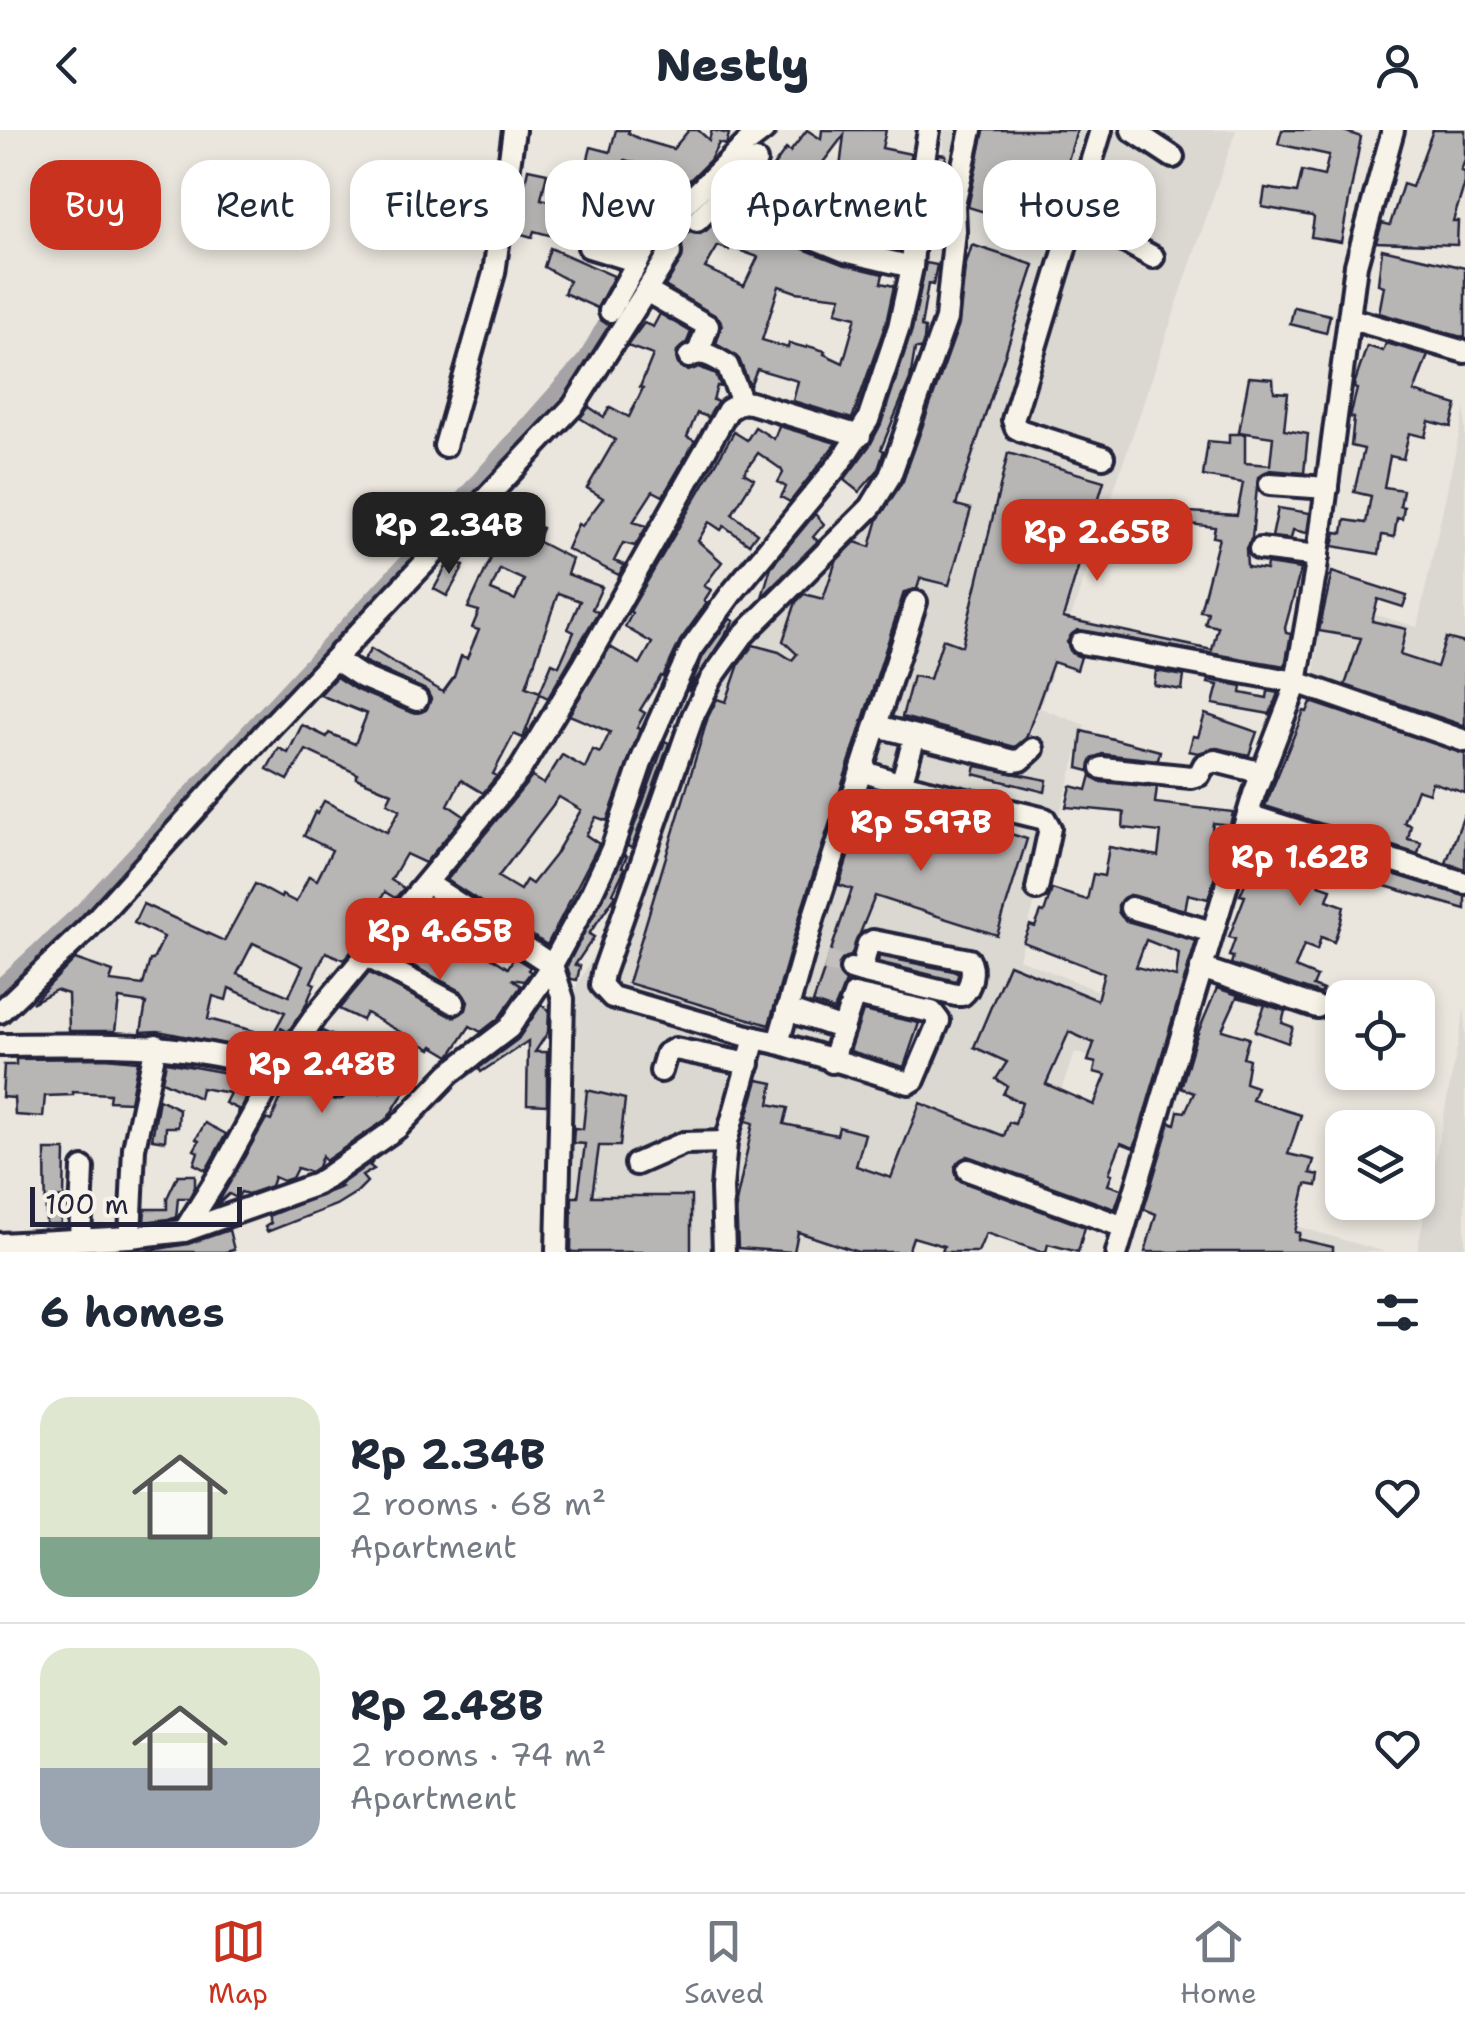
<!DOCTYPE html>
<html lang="en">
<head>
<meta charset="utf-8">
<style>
	body { margin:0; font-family:"Shantell Sans",sans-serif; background:#f2f2f3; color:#1f2937; height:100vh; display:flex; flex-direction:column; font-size:38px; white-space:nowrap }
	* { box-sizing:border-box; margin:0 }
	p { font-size:32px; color:#747a83 }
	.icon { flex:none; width:55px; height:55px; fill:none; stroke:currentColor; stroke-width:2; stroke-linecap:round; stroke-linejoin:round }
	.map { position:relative; height:1122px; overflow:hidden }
	.drawer { display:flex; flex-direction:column; background:#fff; flex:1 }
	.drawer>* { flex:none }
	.guide { position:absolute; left:30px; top:30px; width:1405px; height:90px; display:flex; gap:20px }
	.fabs { position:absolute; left:1325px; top:850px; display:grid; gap:20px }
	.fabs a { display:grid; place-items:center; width:110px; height:110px; border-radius:20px; background:#fff; box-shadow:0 5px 15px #0003; font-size:50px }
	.scale { position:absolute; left:30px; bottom:25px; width:212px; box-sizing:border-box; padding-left:10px; border:5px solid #22223b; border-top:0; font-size:28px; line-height:35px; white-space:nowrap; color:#22223b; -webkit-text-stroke:8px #f7f3e8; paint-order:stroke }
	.price { position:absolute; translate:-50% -85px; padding:0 22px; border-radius:20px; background:#c8321e; color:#fff; font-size:32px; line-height:65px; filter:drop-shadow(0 2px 5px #0008) }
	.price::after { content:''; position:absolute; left:50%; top:60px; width:30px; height:22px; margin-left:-15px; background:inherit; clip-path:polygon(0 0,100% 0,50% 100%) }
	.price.current { background:#222; color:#fff }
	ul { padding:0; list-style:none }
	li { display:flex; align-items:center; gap:30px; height:250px; padding:0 40px }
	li+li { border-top:2px solid #e0e1e3 }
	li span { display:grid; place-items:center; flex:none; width:280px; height:200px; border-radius:30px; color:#555 }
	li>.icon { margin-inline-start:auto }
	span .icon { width:120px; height:120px; fill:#fffc; stroke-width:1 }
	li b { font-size:42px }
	h2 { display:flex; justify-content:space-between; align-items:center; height:120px; padding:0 40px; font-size:42px }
	.chip { padding:0 35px; border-radius:30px; background:#fff; box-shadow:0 5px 15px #0003; font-size:35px; line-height:90px }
	.chip.current { background:#c8321e; color:#fff }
	header { display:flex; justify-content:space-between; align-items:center; height:130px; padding:0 40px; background:#fff; font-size:45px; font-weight:800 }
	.menu { display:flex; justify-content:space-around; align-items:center; height:140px; border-top:2px solid #e0e1e3; background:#fff; font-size:28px; color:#747a83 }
	.menu a { display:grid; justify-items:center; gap:5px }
	.menu .current { color:#c8321e }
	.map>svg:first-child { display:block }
	.built { fill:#dbd8d2 }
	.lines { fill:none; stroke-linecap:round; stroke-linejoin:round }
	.canal { stroke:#a6a3a6; stroke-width:15 }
	.building { fill:#b8b6b5; stroke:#22223b; stroke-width:2.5; fill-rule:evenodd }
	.minor-tunnel { stroke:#c2bfbd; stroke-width:20; stroke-dasharray:20 10; stroke-linecap:butt }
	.minor-casing { stroke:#22223b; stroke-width:28 }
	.minor { stroke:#f7f3e8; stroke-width:20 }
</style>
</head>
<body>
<header><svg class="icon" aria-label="back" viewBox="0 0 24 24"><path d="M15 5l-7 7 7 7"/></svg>Nestly<svg class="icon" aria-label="person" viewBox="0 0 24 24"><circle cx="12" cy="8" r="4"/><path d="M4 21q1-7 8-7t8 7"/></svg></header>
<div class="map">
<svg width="1465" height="1122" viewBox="0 0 1465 1122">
	<rect width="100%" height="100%" fill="#eae6de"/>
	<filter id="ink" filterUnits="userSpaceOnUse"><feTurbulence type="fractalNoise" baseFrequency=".01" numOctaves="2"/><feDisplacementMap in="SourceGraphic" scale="20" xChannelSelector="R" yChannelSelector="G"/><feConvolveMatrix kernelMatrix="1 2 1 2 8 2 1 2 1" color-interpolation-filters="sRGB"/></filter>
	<g filter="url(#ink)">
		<!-- built -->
		<g class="built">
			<polygon points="944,0 1236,0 1040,578 1085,595 1019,829 1143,879 1121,939 1075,922 1019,1073 938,1043 910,1122 566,1122 573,862 625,770 677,590 715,526 813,442 884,342 938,196"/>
			<polygon points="1465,277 1465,615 1313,559 1322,469 1417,497"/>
			<polygon points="1465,877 1465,1122 1417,1122"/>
			<polygon points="1279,1091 1385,1122 1272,1122"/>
		</g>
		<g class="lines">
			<!-- canal -->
			<polyline class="canal" points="0,856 81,781 414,423 586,228 616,174"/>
		</g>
		<!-- building -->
		<g class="building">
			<path d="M 616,0 L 629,0 L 628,3 L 642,10 L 673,19 L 689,0 L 698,0 L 709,10 L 712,0 L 729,4 L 726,15 L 719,13 L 710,30 L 689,51 L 685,48 L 675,65 L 667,60 L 650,90 L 641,99 L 637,97 L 631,115 L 588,104 L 594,87 L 573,82 L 564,109 L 534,101 L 532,107 L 515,102 L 518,74 L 521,75 L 528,39 L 547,43 L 541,69 L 572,76 L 582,31 L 587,33 L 591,17 L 610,22 ZM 625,30 L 657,39 L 645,66 L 638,63 L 636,68 L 617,60 Z"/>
			<path d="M 807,0 L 821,9 L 822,0 L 886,0 L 882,18 L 911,24 L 909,36 L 891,32 L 889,59 L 905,61 L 905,65 L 876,63 L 868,74 L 873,87 L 871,96 L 901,103 L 899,120 L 849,108 L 807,91 L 747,59 L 767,38 L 770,41 L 786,19 L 790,22 ZM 844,5 L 838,55 L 808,52 Z"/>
			<polygon points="984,0 1077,0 1047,101 968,77"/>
			<polygon points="1282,0 1341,0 1361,7 1341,112 1311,107 1314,88 1312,86 1262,77 1265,58 1297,63 1302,41 1324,46 1329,25 1278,14"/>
			<polygon points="1433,0 1465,0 1465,30 1461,41 1465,42 1465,53 1453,91 1458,91 1457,115 1376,112 1382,93 1390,95 1403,54 1412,57"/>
			<polygon points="939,24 946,25 938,92 929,92"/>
			<path d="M 727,80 L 796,116 L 842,134 L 883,144 L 881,153 L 894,156 L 886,193 L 852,289 L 793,271 L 798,251 L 757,239 L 750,256 L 739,229 L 716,214 L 722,195 L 719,188 L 665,156 L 682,129 L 682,110 L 689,102 L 700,104 L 706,101 ZM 718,116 L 729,120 L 730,117 L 758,127 L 744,156 L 705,138 ZM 779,156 L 796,162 L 841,167 L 836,182 L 856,187 L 843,233 L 824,224 L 825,221 L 808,216 L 807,218 L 789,213 L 788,218 L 762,210 Z"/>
			<polygon points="972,115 1034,135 956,375 971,379 949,455 920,448 917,459 904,462 801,782 769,895 628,853 708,587 717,569 726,572 739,534 753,515 779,522 792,530 797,524 783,511 796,472 804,464 823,469 836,431 855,412 870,417 878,389 903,351 959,194 965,137"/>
			<polygon points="550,118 614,146 597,178 564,163 569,151 544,137"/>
			<polygon points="1382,119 1465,138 1465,208 1379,183 1384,156 1378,154"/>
			<polygon points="926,133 937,135 933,155 928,154 921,197 925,198 924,210 921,219 915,219 910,249 881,319 884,321 878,340 859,362 844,350 870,315 881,294 912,200"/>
			<polygon points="1294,177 1330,185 1326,203 1290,194"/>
			<polygon points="660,184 691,202 687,212 677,221 678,234 688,241 699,237 711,242 716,244 721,257 717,256 713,270 718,272 708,287 697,283 687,307 695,311 663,366 653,361 633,392 647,396 635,416 623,413 614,431 624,435 619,445 567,419 578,394 582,396 603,368 587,358 615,310 580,288 589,277 604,287 610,277 629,287 643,258 640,257 653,225 627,216 644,193 653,197"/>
			<polygon points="1386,213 1428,225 1414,262 1457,275 1451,297 1429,291 1425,307 1409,303 1403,329 1390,326 1384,357 1403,360 1400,376 1404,377 1402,389 1397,388 1394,407 1382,405 1379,424 1333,416 1336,402 1343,403 1345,390 1366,393 1371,366 1354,362 1364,319 1351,316 1354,288 1350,287 1357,259 1354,258 1355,252 1367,216 1383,221"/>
			<polygon points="1249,247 1273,249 1274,262 1288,263 1284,300 1308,304 1304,343 1270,340 1258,347 1252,408 1246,418 1247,437 1266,440 1267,434 1301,439 1285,498 1286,503 1291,504 1285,536 1077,500 1067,512 1071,523 1081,527 1077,540 1053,532 1026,608 1015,617 902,587 913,546 930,549 943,509 962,516 1008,323 1104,351 1063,488 1212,520 1218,497 1205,494 1208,482 1200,481 1219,408 1213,407 1215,397 1189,394 1190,382 1237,385 1243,353 1203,346 1208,311 1229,313 1229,304 1245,304 1245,333 1270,335 1273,307 1239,302"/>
			<path d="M 779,296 L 836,313 L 790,372 L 781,367 L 786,357 L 778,352 L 783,343 L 781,339 L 758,323 L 744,343 L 754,349 L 732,384 L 757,403 L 749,414 L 724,396 L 721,400 L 709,392 L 698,411 L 722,432 L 704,456 L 711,460 L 704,471 L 707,473 L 680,511 L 663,547 L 661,546 L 640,580 L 645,583 L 637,598 L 640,599 L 607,691 L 596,687 L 586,705 L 599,714 L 547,815 L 447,750 L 532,647 L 544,654 L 562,625 L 585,638 L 593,620 L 600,623 L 610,602 L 569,585 L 610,517 L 640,534 L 652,513 L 625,497 L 632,483 L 630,481 L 734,302 L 747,310 L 755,297 L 774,309 ZM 559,667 L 581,680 L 555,725 L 532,754 L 526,750 L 520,760 L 498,747 Z"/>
			<polygon points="1278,378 1310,383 1307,403 1293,400 1291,409 1272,407"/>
			<polygon points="815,384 824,394 813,407 818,411 762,467 771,437"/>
			<path d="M 510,387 L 542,398 L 537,411 L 572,429 L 567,444 L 602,457 L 592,479 L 598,482 L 548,568 L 540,564 L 523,608 L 514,604 L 493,644 L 497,646 L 483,663 L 461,650 L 448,675 L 464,686 L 425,733 L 406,724 L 391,750 L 404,758 L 395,768 L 385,762 L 370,788 L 376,791 L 344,830 L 326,822 L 311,852 L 315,854 L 304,879 L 288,902 L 281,898 L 278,916 L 271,925 L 263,922 L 285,882 L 229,858 L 226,870 L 213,866 L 208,889 L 254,901 L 250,919 L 158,901 L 141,902 L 146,873 L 119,869 L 115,901 L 69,901 L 68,864 L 56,860 L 32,873 L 75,829 L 113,842 L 110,851 L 143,855 L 150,830 L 153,830 L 164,807 L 134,793 L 143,774 L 224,811 L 255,754 L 281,768 L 282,765 L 296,772 L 309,746 L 317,750 L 332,720 L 304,706 L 315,682 L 317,684 L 324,671 L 387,702 L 400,680 L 387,673 L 392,663 L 356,648 L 358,644 L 306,620 L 288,650 L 267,639 L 279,618 L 288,623 L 302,595 L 327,607 L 329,603 L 355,614 L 367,584 L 320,565 L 336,547 L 356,560 L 412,583 L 426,580 L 431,569 L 427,561 L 363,531 L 371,519 L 443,562 L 454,547 L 461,526 L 467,528 L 479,500 L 472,498 L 479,481 L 468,478 ZM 500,439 L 524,450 L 515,470 L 491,460 ZM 558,463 L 580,471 L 568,499 L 574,502 L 559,536 L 552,533 L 540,562 L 526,557 ZM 253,813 L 303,836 L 289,866 L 237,844 Z"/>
			<polygon points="451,428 464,436 447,466 434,459"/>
			<polygon points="1332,442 1407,466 1403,477 1378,469 1372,491 1406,499 1400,525 1437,537 1446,508 1465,513 1465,596 1345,555 1361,508 1319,501"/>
			<polygon points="730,489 734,491 688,562 703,526"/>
			<polygon points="1156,541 1184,546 1182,560 1154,555"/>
			<polygon points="1209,550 1242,556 1241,563 1267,568 1268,561 1278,563 1270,584 1213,574 1218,555 1208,553"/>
			<polygon points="1311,572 1465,624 1465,663 1432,652 1429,663 1417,659 1404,693 1411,695 1408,709 1421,712 1418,724 1265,676 1304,581 1307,582"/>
			<polygon points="1205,584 1257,602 1249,625 1217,618 1198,623 1189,621 1193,606 1198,607"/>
			<polygon points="1082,601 1160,621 1158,630 1102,624 1092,629 1089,641 1078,638"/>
			<polygon points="665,611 669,613 632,718 627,716"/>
			<polygon points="976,636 1047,650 1045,662 974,644"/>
			<path d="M 1091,645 L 1101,652 L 1157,657 L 1155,673 L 1233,682 L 1230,695 L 1213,693 L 1210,716 L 1223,720 L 1208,769 L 1188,764 L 1185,780 L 1129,765 L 1118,775 L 1118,782 L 1126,791 L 1196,811 L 1134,1018 L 1121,1013 L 1109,1043 L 1112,1044 L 1108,1055 L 1122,1059 L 1115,1079 L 967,1026 L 955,1036 L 957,1048 L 962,1052 L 1085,1097 L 1078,1122 L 1048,1114 L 1046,1122 L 1042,1122 L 986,1103 L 978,1122 L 942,1122 L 944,1116 L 913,1107 L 908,1122 L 858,1122 L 798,1102 L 794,1122 L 738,1118 L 736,1073 L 753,993 L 746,991 L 758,950 L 773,953 L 769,974 L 788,978 L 784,994 L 837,1005 L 839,997 L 865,1004 L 856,1036 L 891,1048 L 920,973 L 1004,1006 L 1009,992 L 1015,994 L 1022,973 L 1003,964 L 1007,956 L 996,949 L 1007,932 L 974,917 L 1009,834 L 1097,870 L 1104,843 L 1023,812 L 1030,795 L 1035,797 L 1041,782 L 1044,783 L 1052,759 L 1087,770 L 1093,744 L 1104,746 L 1109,717 L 1158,726 L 1161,702 L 1123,698 L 1124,683 L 1121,682 L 1066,677 L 1071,656 L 1087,660 ZM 1146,810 L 1179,823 L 1176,847 L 1136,837 ZM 1069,902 L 1094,913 L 1088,931 L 1096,933 L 1094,942 L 1106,945 L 1094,975 L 1046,954 Z"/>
			<polygon points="869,660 1027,709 997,805 875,766 851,826 838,834 838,843 846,852 834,880 813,873 852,759 839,755"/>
			<polygon points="1464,685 1465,685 1465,739 1446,733"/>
			<polygon points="1266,705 1465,766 1465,779 1347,745 1349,735 1326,728 1319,755 1331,759 1327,770 1344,776 1341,791 1334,812 1321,807 1317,820 1304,815 1295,838 1317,847 1313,856 1323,860 1321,864 1231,834 1233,827 1229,826 1235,809 1229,807 1245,766 1240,765 1249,744 1245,743 1248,731 1258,734"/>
			<polygon points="624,725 627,726 622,737 625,738 613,763 616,765 589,804 594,807 575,835 580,836 577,850 571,849 567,836"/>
			<polygon points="429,771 477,802 469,813 508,838 514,827 530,837 528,840 531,842 524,851 512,849 521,856 499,888 481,902 470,896 450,926 433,916 431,919 366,883 362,890 339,879 369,843 448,885 455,887 466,880 468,872 461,861 387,822"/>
			<polygon points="879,826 958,842 958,846 956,851 878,832"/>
			<polygon points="1217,858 1285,881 1282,893 1293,897 1288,913 1255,901 1265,875 1237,867 1222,900 1249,908 1243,927 1249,929 1245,953 1257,957 1252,970 1301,985 1288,1024 1314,1030 1310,1043 1319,1045 1317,1056 1306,1054 1295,1102 1300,1103 1298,1109 1333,1117 1333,1122 1145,1122 1156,1084 1144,1079 1170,992 1175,994 1178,981 1185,982 1194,963 1181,958 1195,910"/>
			<polygon points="541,875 549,880 548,902 535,922 547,922 547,975 527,974 528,911 481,942 479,938 518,909"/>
			<polygon points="863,881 919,893 904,937 850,921"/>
			<path d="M 322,901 L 417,942 L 388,988 L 325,1031 L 322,1026 L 318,1037 L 311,1042 L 297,1038 L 292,1048 L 283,1051 L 274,1047 L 271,1056 L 248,1064 L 241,1062 L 237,1068 L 229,1064 L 217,1075 L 266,989 L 271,991 L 290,946 L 330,969 L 342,969 L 347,965 L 350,956 L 344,946 L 306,923 ZM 363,929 L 391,943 L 380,962 L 354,951 Z"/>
			<polygon points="105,928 138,931 130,972 109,971 110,964 73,962 73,965 45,966 43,987 30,986 15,985 14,968 2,967 4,935 16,935 16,929"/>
			<polygon points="166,932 244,946 240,962 249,947 257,949 237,985 238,979 225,973 230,963 201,958 199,968 162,951"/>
			<polygon points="587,960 625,969 620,1016 599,1016 592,1066 691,1066 691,1122 571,1122 572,1067 578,1067 585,1014 573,1013 574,998 583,999"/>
			<polygon points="159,969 179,979 178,997 166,997 165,1011 152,1009"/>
			<polygon points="205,993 226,1004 206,1040 194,1034 198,1022 194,1020 199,1011 196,1009"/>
			<polygon points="45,1020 65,1020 64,1069 59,1068 61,1094 46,1095"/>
			<polygon points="373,1031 370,1036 374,1039 362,1046 367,1052 357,1062 336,1075 267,1102 265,1097 271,1093 268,1086 341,1057 338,1056"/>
			<polygon points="178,1045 195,1045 195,1057 189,1068 178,1068 176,1088 144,1092 145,1079 167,1079 167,1068"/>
			<polygon points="229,1100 234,1120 225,1122 139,1122 188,1114"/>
		</g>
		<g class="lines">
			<!-- minor-tunnel -->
			<polyline class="minor-tunnel" points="826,831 851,839"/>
			<!-- minor casing -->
			<g class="minor-casing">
				<g id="minor">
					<polyline points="1101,0 1013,290 1016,298 1022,301 1103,327"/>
					<polyline points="1132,0 1173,27"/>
					<polyline points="706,53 801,103 845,121 912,137"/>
					<polyline points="881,76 916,80"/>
					<polyline points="1075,84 1153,127"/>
					<polyline points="697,91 756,31"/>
					<polyline points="589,117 638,132"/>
					<polyline points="646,161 708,196 698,223"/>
					<polyline points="610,181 651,108 747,13 764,0"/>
					<polyline points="1351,189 1465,222"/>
					<path d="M 689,227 C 701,218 715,228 727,235 L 742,272"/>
					<polyline points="445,316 494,143 514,0"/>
					<polyline points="1270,354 1327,358"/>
					<polyline points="1260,419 1318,426"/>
					<polyline points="1081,513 1296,552 1465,611"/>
					<polyline points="336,530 362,547 417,570"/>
					<polyline points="877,596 1014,631 1021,630 1033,619"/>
					<polyline points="1102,638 1191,647 1199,645 1204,635 1215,631 1263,643"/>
					<polyline points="862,641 901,654 1045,689 1050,698 1037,759"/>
					<polyline points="901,654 915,606"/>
					<polyline points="1248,685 1465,753"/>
					<polyline points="427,753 552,835 563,869 557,1122"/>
					<polyline points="1131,778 1212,802"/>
					<polyline points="364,825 454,873"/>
					<polyline points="1201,838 1317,877"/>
					<path d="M 851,839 L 861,842 L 956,865 L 962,865 C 971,858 975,840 969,830 L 873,811 L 868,814 L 861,842"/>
					<polyline points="787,880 843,899"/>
					<polyline points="0,882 88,798 270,597 574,275 670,123 669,117 651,108"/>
					<polyline points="755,908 612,867 601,855 603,843 693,586 712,548 743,505 871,377 890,346 946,189 955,101 954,75 971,0"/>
					<polyline points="778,913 909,953 914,950 939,891 932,882 854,865 832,932"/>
					<path d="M 0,915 C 94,914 187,910 277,941"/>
					<polyline points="287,928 336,957"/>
					<polyline points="661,941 666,924 675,919 749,934"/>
					<polyline points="636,1034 684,1013 726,1012"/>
					<polyline points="968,1040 1124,1097"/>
					<polyline points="184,1101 223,1039 277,941 316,885 520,640 584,535 728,280 742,272 751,273 860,306"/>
					<polyline points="130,1107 134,1018 156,915"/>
					<polyline points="80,1109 83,1038"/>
					<polyline points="0,1114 130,1107 184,1101 317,1054 397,998 450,943 509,898 552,835 592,762 612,719 643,627 691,519 731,464 839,334 868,290 899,197 912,137 916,80 929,0"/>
					<polyline points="724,1122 722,1058 726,1012 755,908 778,913 814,786 916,472"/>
					<polyline points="1117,1122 1254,664 1295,558 1316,439 1356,135 1393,0"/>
				</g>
			</g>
			<!-- minor -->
			<use href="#minor" class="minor"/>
		</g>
	</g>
</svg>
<div class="fabs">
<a><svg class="icon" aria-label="locate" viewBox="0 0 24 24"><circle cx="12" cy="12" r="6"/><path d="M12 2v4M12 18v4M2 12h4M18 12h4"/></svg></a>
<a><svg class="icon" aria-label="layers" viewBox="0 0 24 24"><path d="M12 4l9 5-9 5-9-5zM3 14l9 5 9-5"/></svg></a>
</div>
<div class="scale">100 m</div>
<b class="price current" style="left:449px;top:447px">Rp 2.34B</b>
<b class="price" style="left:1097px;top:454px">Rp 2.65B</b>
<b class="price" style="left:921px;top:744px">Rp 5.97B</b>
<b class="price" style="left:1300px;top:779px">Rp 1.62B</b>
<b class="price" style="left:440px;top:853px">Rp 4.65B</b>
<b class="price" style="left:322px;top:986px">Rp 2.48B</b>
<div class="guide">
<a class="chip current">Buy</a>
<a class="chip">Rent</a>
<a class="chip">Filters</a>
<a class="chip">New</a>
<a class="chip">Apartment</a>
<a class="chip">House</a>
</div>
</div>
<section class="drawer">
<h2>6 homes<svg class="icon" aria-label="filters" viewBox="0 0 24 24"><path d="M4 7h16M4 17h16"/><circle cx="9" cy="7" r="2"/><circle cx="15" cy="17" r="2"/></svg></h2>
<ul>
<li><span style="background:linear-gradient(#dfe7d0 70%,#7fa58c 0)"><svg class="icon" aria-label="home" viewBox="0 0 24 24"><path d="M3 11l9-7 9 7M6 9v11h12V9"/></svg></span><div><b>Rp 2.34B</b><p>2 rooms · 68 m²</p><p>Apartment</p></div><svg class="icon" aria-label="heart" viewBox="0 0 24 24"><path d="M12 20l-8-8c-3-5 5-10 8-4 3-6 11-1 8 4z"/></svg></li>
<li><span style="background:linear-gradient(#dfe7d0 60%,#9aa5b1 0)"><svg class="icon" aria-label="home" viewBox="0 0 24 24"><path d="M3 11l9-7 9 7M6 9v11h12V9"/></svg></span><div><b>Rp 2.48B</b><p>2 rooms · 74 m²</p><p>Apartment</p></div><svg class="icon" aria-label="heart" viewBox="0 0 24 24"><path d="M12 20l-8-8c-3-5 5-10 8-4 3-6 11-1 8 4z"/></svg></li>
</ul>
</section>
<nav class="menu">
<a class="current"><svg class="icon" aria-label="map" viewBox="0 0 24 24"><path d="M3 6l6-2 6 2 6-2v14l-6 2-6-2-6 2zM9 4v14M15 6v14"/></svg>Map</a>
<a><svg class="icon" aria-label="saved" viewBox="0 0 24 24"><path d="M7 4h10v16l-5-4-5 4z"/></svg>Saved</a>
<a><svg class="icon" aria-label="home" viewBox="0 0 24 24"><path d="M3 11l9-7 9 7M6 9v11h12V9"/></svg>Home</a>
</nav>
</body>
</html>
